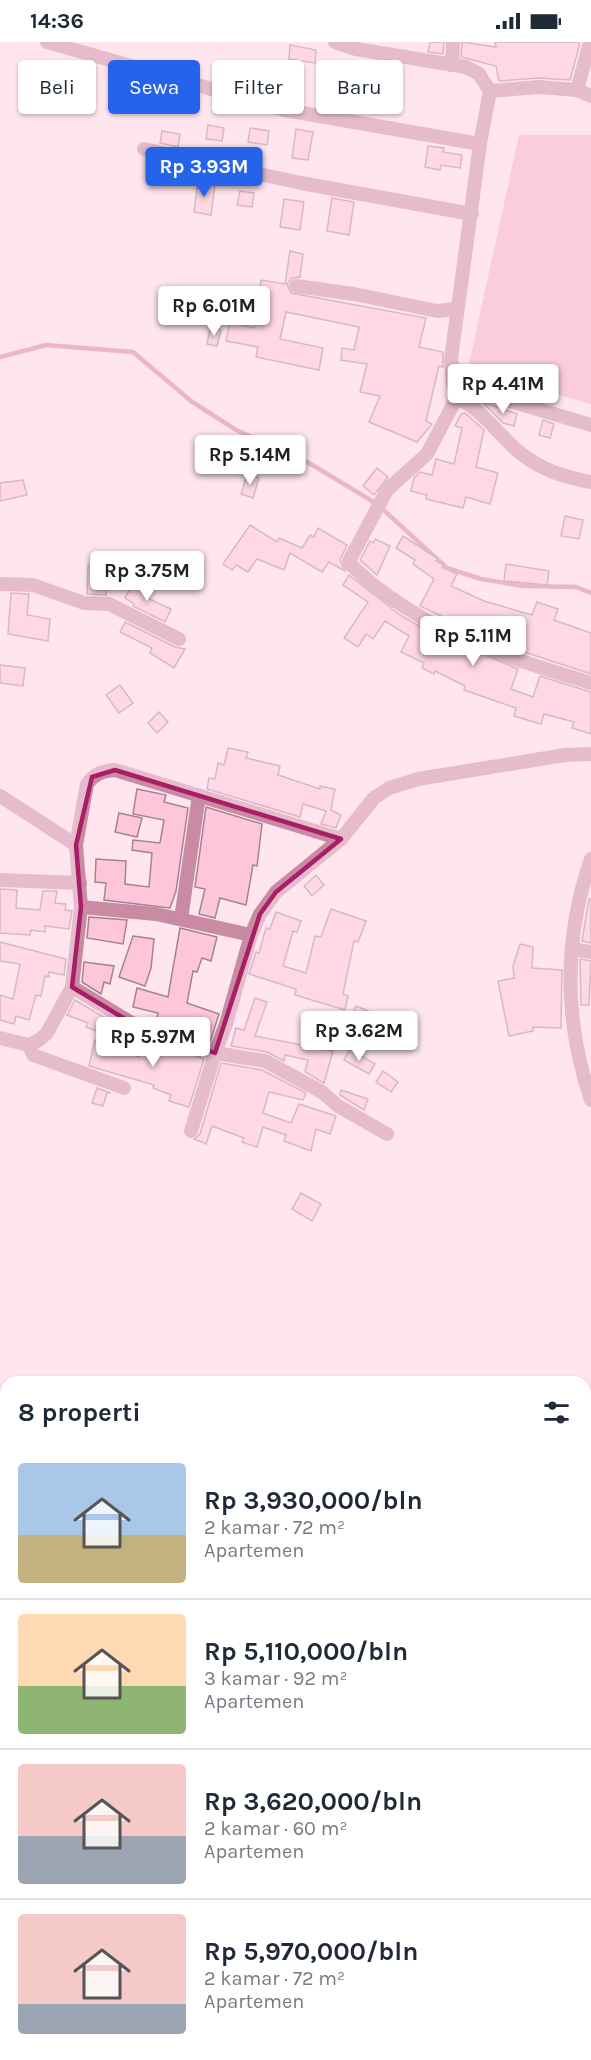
<!DOCTYPE html>
<html lang="id">
<head>
<meta charset="utf-8">
<style>
	body { margin:0; font-family:Karla,sans-serif; background:#f6f6f7; color:#1f2937; height:100vh; display:flex; flex-direction:column; font-size:22px; white-space:nowrap }
	* { box-sizing:border-box; margin:0 }
	p { font-size:20px; color:#747a83 }
	.icon { flex:none; width:33px; height:33px; fill:none; stroke:currentColor; stroke-width:2; stroke-linecap:round; stroke-linejoin:round }
	.map { position:relative; flex:1; overflow:hidden }
	.side { position:absolute; left:0px; top:1334px; width:591px; height:686px; display:flex; flex-direction:column; background:#fff; border-radius:18px 18px 0 0; box-shadow:0 2px 4px #0004 }
	.side>* { flex:none }
	.top-card { position:absolute; left:18px; top:18px; width:555px; height:54px; display:flex; gap:12px }
	.price { position:absolute; translate:-50% -51px; padding:0 14px; border-radius:6px; background:#fff; color:#222; font-size:20px; line-height:39px; filter:drop-shadow(0 2px 3px #0008) }
	.price::after { content:''; position:absolute; left:50%; top:36px; width:18px; height:14px; margin-left:-9px; background:inherit; clip-path:polygon(0 0,100% 0,50% 100%) }
	.price.on { background:#2563eb; color:#fff }
	ul { padding:0; list-style:none }
	li { display:flex; align-items:center; gap:18px; height:150px; padding:0 18px }
	li+li { border-top:2px solid #e0e1e3 }
	li span { display:grid; place-items:center; flex:none; width:168px; height:120px; border-radius:6px; color:#555 }
	li>.icon { margin-inline-start:auto }
	span .icon { width:72px; height:72px; fill:#fffc; stroke-width:1 }
	li b { font-size:26px }
	h2 { display:flex; justify-content:space-between; align-items:center; height:72px; padding:0 18px; font-size:26px }
	.tag { padding:0 21px; border-radius:6px; background:#fff; box-shadow:0 2px 4px #0004; font-size:21px; line-height:54px }
	.tag.on { background:#2563eb; color:#fff }
	.status { display:flex; justify-content:space-between; align-items:center; height:42px; padding:0 30px; background:#fff; direction:ltr }
	.status svg { height:16px; fill:currentColor }
	.map>svg:first-child { display:block }
	.green { fill:#f7aac9 }
	.lines { fill:none; stroke-linecap:round; stroke-linejoin:round }
	.stream { stroke:#d47ba0; stroke-width:4.5 }
	.building { fill:#fec5db; stroke:#a1858f; stroke-width:1.5 }
	.street { stroke:#c88ba3; stroke-width:14 }
	.marked { fill:none; stroke:#a71f67; stroke-width:4.5; stroke-linejoin:round }
</style>
</head>
<body>
<div class="status"><b>14:36</b><svg viewBox="0 0 49 12"><path d="M0 12V9h3v3zM5 12V6h3v6zM10 12V3h3v9zM15 12V0h3v12zM26 1h20v11H26zM47 4h2v5h-2z"/></svg></div>
<div class="map">
<svg width="591" height="2018" viewBox="0 0 591 2018">
	<rect width="100%" height="100%" fill="#ffe5ee"/>
	<!-- green -->
	<polygon class="green" points="519,93 591,93 591,362 468,327"/>
	<g class="lines">
		<!-- stream -->
		<g class="stream">
			<polyline points="0,315 46,303 133,310 191,359 236,388 309,421 377,462 447,526 481,537 523,544 576,545 591,551"/>
			<polyline points="0,1935 6,1941"/>
			<polyline points="52,2013 55,2018"/>
		</g>
	</g>
	<!-- building -->
	<g class="building">
		<polygon points="430,0 444,0 443,12 428,10"/>
		<polygon points="462,0 496,5 495,0 579,0 579,5 570,38 538,36 499,39 496,24 461,15"/>
		<polygon points="290,3 316,8 315,21 289,17"/>
		<polygon points="208,83 224,86 222,99 206,97"/>
		<polygon points="250,86 269,89 267,103 248,100"/>
		<polygon points="296,87 313,90 308,118 292,116"/>
		<polygon points="162,89 180,92 178,105 160,101"/>
		<polygon points="428,104 444,106 443,110 462,113 460,126 441,123 440,128 425,125"/>
		<polygon points="198,139 215,142 211,173 194,170"/>
		<polygon points="240,149 254,151 252,165 237,163"/>
		<polygon points="332,156 354,160 349,193 327,189"/>
		<polygon points="284,157 304,160 300,188 280,185"/>
		<polygon points="290,209 303,212 300,235 292,236 287,242 291,251 426,276 419,305 443,310 443,325 439,324 426,379 432,382 417,400 369,380 380,354 360,350 367,322 341,318 342,306 354,308 359,285 286,270 280,297 323,306 319,328 256,315 258,305 226,299 230,280 254,286 261,238 285,242"/>
		<polygon points="210,286 221,288 217,304 207,302"/>
		<polygon points="482,360 517,372 514,384 503,381"/>
		<polygon points="465,371 484,388 476,425 498,431 490,462 466,455 463,466 426,457 427,453 411,449 414,436 420,430 432,433 436,417 454,422 462,386 455,384 461,372"/>
		<polygon points="543,378 554,382 550,396 539,393"/>
		<polygon points="377,426 388,435 374,453 363,444"/>
		<polygon points="247,432 259,436 253,456 241,452"/>
		<polygon points="23,438 27,453 0,459 0,441"/>
		<polygon points="565,474 583,478 579,497 561,494"/>
		<polygon points="250,483 277,500 279,496 302,506 310,493 314,495 318,486 347,503 340,518 345,529 329,520 322,530 290,511 284,528 257,517 248,530 236,523 232,528 223,522"/>
		<polygon points="403,494 437,516 436,519 444,523 442,525 457,532 451,544 484,559 532,573 537,560 558,567 554,578 591,591 591,632 497,601 420,564 434,537 413,522 415,518 396,506"/>
		<polygon points="375,497 390,504 377,533 360,518 370,499 373,501"/>
		<polygon points="111,513 112,526 107,527 106,553 87,552 88,524 96,522 96,514"/>
		<polygon points="506,522 549,529 547,543 504,539"/>
		<polygon points="349,533 400,573 429,590 518,627 511,647 533,655 540,634 591,650 591,692 572,686 574,680 544,672 541,682 514,674 516,666 464,648 465,644 435,629 434,632 422,626 424,621 401,610 409,594 385,579 373,597 366,592 358,605 344,596 368,560 343,543"/>
		<polygon points="135,538 152,548 147,556 171,567 165,580 133,564 134,562 125,556"/>
		<polygon points="11,551 29,552 27,573 50,577 48,599 8,592"/>
		<polygon points="125,580 175,605 185,607 174,626 150,611 152,606 120,590"/>
		<polygon points="0,623 25,626 23,644 0,641"/>
		<polygon points="120,643 133,661 119,671 106,653"/>
		<polygon points="159,670 168,680 157,691 148,681"/>
		<polygon points="228,706 248,710 246,716 280,724 278,733 320,747 320,744 335,747 331,768 341,773 336,786 321,782 326,769 303,762 300,775 207,747 209,736 215,737 218,721 224,723"/>
		<polygon points="137,747 166,753 164,760 188,766 176,849 170,866 104,858 106,841 95,840 96,817 126,819 125,842 149,845 152,811 132,808 133,798 160,801 164,778 133,772"/>
		<polygon points="206,765 262,782 257,824 253,823 246,863 220,856 215,876 199,872 205,847 195,845"/>
		<polygon points="119,771 142,776 137,795 115,790"/>
		<polygon points="316,833 324,843 312,854 304,844"/>
		<polygon points="0,847 17,848 16,866 40,868 43,849 57,849 55,861 66,862 65,868 72,869 69,887 45,884 45,890 31,888 30,893 0,891"/>
		<polygon points="589,857 591,857 591,901 582,899"/>
		<polygon points="331,867 366,879 358,900 354,899 343,952 348,954 345,968 295,953 296,947 249,932 256,910 259,911 266,886 270,887 276,870 301,879 297,890 293,889 283,924 306,931 315,894 321,895"/>
		<polygon points="89,875 127,878 123,902 87,896"/>
		<polygon points="180,886 217,895 211,919 202,916 197,930 193,929 187,961 219,972 210,1000 156,981 158,971 133,965 137,946 168,955"/>
		<polygon points="133,894 154,897 151,926 145,944 119,935"/>
		<polygon points="0,900 66,917 64,933 49,930 49,935 45,934 41,954 36,953 29,978 16,974 14,982 0,978 0,953 13,957 20,922 0,919"/>
		<polygon points="520,902 533,905 532,926 562,928 561,986 533,985 533,989 509,994 498,939 514,936 513,924"/>
		<polygon points="580,917 591,919 589,963 581,963"/>
		<polygon points="84,920 114,924 110,942 104,940 101,952 82,940"/>
		<polygon points="255,956 267,960 255,994 333,1009 324,1041 305,1030 308,1018 285,1013 284,1019 267,1010 231,1004 236,986 244,988"/>
		<polygon points="75,958 110,979 105,992 86,985 88,981 67,973"/>
		<polygon points="356,964 378,973 373,986 350,976"/>
		<polygon points="146,996 204,1017 189,1065 169,1059 171,1053 153,1046 154,1043 89,1024 95,998 139,1015"/>
		<polygon points="350,1007 375,1022 369,1032 344,1018"/>
		<polygon points="221,1021 262,1028 306,1051 303,1058 269,1050 263,1071 291,1081 299,1062 336,1074 330,1092 316,1087 311,1109 284,1099 286,1093 263,1085 257,1105 242,1100 244,1096 212,1084 206,1102 194,1097 200,1092"/>
		<polygon points="383,1029 398,1040 391,1050 376,1040"/>
		<polygon points="97,1046 111,1051 107,1051 103,1064 92,1061"/>
		<polygon points="341,1048 368,1057 364,1068 340,1053"/>
		<polygon points="301,1151 321,1162 312,1179 292,1167"/>
	</g>
	<g class="lines">
		<!-- street -->
		<g class="street">
			<polyline points="47,0 285,68 480,102"/>
			<polyline points="335,0 356,7 466,25 479,32 490,49"/>
			<polyline points="590,0 577,48 539,45 490,49 480,102 451,317 453,342 591,383"/>
			<polyline points="452,23 453,0"/>
			<polyline points="577,48 591,54"/>
			<polyline points="144,107 301,141 472,172"/>
			<polyline points="296,244 354,252 437,269 456,267"/>
			<path d="M 455,347 L 457,355 C 483,369 498,392 519,410 C 541,428 564,435 591,440"/>
			<path d="M 457,355 L 427,412 L 387,448 L 349,519 L 351,523 C 420,589 502,614 591,641"/>
			<polyline points="0,542 33,543 84,561 109,562 179,597"/>
			<polyline points="0,754 76,803"/>
			<path d="M 591,817 C 563,898 564,978 591,1058"/>
			<polyline points="0,838 80,841"/>
			<polyline points="81,865 156,872 251,893"/>
			<polyline points="181,877 199,753"/>
			<polyline points="572,907 591,910"/>
			<polyline points="72,945 135,983 215,1011 226,982 251,893 260,872 276,850 341,797 374,756 389,746 418,737 565,713 591,712"/>
			<path d="M 0,996 L 29,1003 L 39,998 L 47,991 L 72,945 L 81,865 L 76,803 L 87,742 C 95,731 103,729 115,728 L 341,797"/>
			<polyline points="29,1003 33,1013 124,1046"/>
			<polyline points="191,1089 215,1011 265,1019 322,1050 338,1064 387,1092"/>
			<polyline points="585,1948 591,1933"/>
			<polyline points="555,2018 558,2013"/>
		</g>
	</g>
	<!-- marked area -->
	<path d="M0 0H591V2018H0ZM 115,728 L 341,797 L 276,850 L 260,872 L 215,1011 L 135,983 L 72,945 L 81,865 L 76,803 L 92,735 Z" fill="#ffe5ee" fill-opacity=".55" fill-rule="evenodd"/>
	<path class="marked" d="M 115,728 L 341,797 L 276,850 L 260,872 L 215,1011 L 135,983 L 72,945 L 81,865 L 76,803 L 92,735 Z"/>
</svg>
<b class="price on" style="left:204px;top:156px">Rp 3.93M</b>
<b class="price" style="left:214px;top:295px">Rp 6.01M</b>
<b class="price" style="left:503px;top:373px">Rp 4.41M</b>
<b class="price" style="left:250px;top:444px">Rp 5.14M</b>
<b class="price" style="left:147px;top:560px">Rp 3.75M</b>
<b class="price" style="left:473px;top:625px">Rp 5.11M</b>
<b class="price" style="left:359px;top:1020px">Rp 3.62M</b>
<b class="price" style="left:153px;top:1026px">Rp 5.97M</b>
<div class="top-card">
<a class="tag">Beli</a>
<a class="tag on">Sewa</a>
<a class="tag">Filter</a>
<a class="tag">Baru</a>
</div>
<section class="side">
<h2>8 properti<svg class="icon" aria-label="filters" viewBox="0 0 24 24"><path d="M4 7h16M4 17h16"/><circle cx="9" cy="7" r="2"/><circle cx="15" cy="17" r="2"/></svg></h2>
<ul>
<li><span style="background:linear-gradient(#a9c7e8 60%,#c2b280 0)"><svg class="icon" aria-label="home" viewBox="0 0 24 24"><path d="M3 11l9-7 9 7M6 9v11h12V9"/></svg></span><div><b>Rp 3,930,000/bln</b><p>2 kamar · 72 m²</p><p>Apartemen</p></div></li>
<li><span style="background:linear-gradient(#ffd9b3 60%,#8fb573 0)"><svg class="icon" aria-label="home" viewBox="0 0 24 24"><path d="M3 11l9-7 9 7M6 9v11h12V9"/></svg></span><div><b>Rp 5,110,000/bln</b><p>3 kamar · 92 m²</p><p>Apartemen</p></div></li>
<li><span style="background:linear-gradient(#f6c9c9 60%,#9aa5b1 0)"><svg class="icon" aria-label="home" viewBox="0 0 24 24"><path d="M3 11l9-7 9 7M6 9v11h12V9"/></svg></span><div><b>Rp 3,620,000/bln</b><p>2 kamar · 60 m²</p><p>Apartemen</p></div></li>
<li><span style="background:linear-gradient(#f6c9c9 75%,#9aa5b1 0)"><svg class="icon" aria-label="home" viewBox="0 0 24 24"><path d="M3 11l9-7 9 7M6 9v11h12V9"/></svg></span><div><b>Rp 5,970,000/bln</b><p>2 kamar · 72 m²</p><p>Apartemen</p></div></li>
</ul>
</section>
</div>
</body>
</html>
